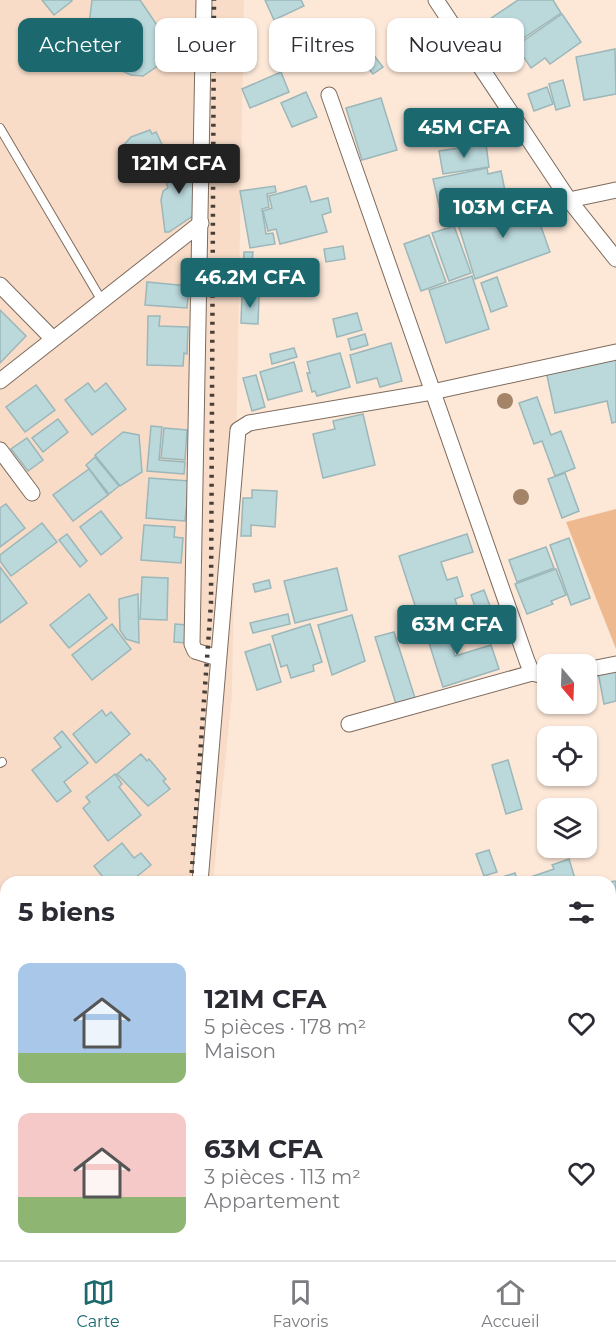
<!DOCTYPE html>
<html lang="fr">
<head>
<meta charset="utf-8">
<style>
	body { margin:0; font-family:Montserrat,sans-serif; background:#f7f7f7; color:#2b2b33; height:100vh; display:flex; flex-direction:column; font-size:22px; white-space:nowrap }
	* { box-sizing:border-box; margin:0 }
	p { font-size:20px; color:#7c7c81 }
	.icon { flex:none; width:33px; height:33px; fill:none; stroke:currentColor; stroke-width:2; stroke-linecap:round; stroke-linejoin:round }
	.map { position:relative; flex:1; overflow:hidden }
	.panel { position:absolute; left:0px; top:876px; width:616px; height:384px; display:flex; flex-direction:column; background:#fff; border-radius:18px 18px 0 0; box-shadow:0 2px 4px #0004 }
	.panel>* { flex:none }
	.guide { position:absolute; left:18px; top:18px; width:580px; height:54px; display:flex; gap:12px }
	.needle { width:39px; rotate:161deg }
	.controls { position:absolute; left:537px; top:654px; display:grid; gap:12px }
	.controls a { display:grid; place-items:center; width:60px; height:60px; border-radius:12px; background:#fff; box-shadow:0 2px 4px #0004; font-size:30px }
	.price { position:absolute; translate:-50% -51px; padding:0 14px; border-radius:6px; background:#1b686e; color:#fff; font-size:20px; line-height:39px; filter:drop-shadow(0 2px 3px #0008) }
	.price::after { content:''; position:absolute; left:50%; top:36px; width:18px; height:14px; margin-left:-9px; background:inherit; clip-path:polygon(0 0,100% 0,50% 100%) }
	.price.selected { background:#222; color:#fff }
	ul { padding:0; list-style:none }
	li { display:flex; align-items:center; gap:18px; height:150px; padding:0 18px }
	li span { display:grid; place-items:center; flex:none; width:168px; height:120px; border-radius:12px; color:#555 }
	li>.icon { margin-inline-start:auto }
	span .icon { width:72px; height:72px; fill:#fffc; stroke-width:1 }
	li b { font-size:26px }
	h2 { display:flex; justify-content:space-between; align-items:center; height:72px; padding:0 18px; font-size:26px }
	.tag { padding:0 21px; border-radius:12px; background:#fff; box-shadow:0 2px 4px #0004; font-size:21px; line-height:54px }
	.tag.selected { background:#1b686e; color:#fff }
	.tab-bar { display:flex; justify-content:space-around; align-items:center; height:84px; border-top:2px solid #e1e1e2; background:#fff; font-size:16px; color:#7c7c81 }
	.tab-bar a { display:grid; justify-items:center; gap:3px }
	.tab-bar .selected { color:#1b686e }
	.map>svg:first-child { display:block }
	.built { fill:#f8dcc8 }
	.green { fill:#eeb98f }
	.building { fill:#bbd8db; stroke:#9bb7ba; stroke-width:1.5 }
	.lines { fill:none; stroke-linecap:round; stroke-linejoin:round }
	.lane-casing { stroke:#7e6b5d; stroke-width:10 }
	.street-casing { stroke:#7e6b5d; stroke-width:17 }
	.lane { stroke:#fff; stroke-width:8 }
	.street { stroke:#fff; stroke-width:15 }
	.rail { stroke:#473e37; stroke-width:4.5; stroke-dasharray:3 6; stroke-linecap:butt }
	.tree { fill:#a38467 }
</style>
</head>
<body>
<div class="map">
<svg width="616" height="1260" viewBox="0 0 616 1260">
	<rect width="100%" height="100%" fill="#fde8d8"/>
	<!-- built -->
	<polygon class="built" points="0,0 244,0 232,695 213,882 6,882 6,1254 174,1254 173,1260 0,1260"/>
	<!-- green -->
	<polygon class="green" points="616,509 616,649 566,522"/>
	<!-- building -->
	<g class="building">
		<polygon points="42,0 71,0 72,1 54,15"/>
		<polygon points="92,0 140,0 159,28 166,52 159,65 143,76 131,75 104,63 102,53 93,50 87,40"/>
		<polygon points="265,0 301,0 304,6 274,20"/>
		<polygon points="518,0 553,0 561,13 497,56 478,27"/>
		<polygon points="562,14 581,42 550,64 545,58 531,68 516,46"/>
		<polygon points="347,24 357,36 349,44 338,32"/>
		<polygon points="365,44 383,67 373,74 355,52"/>
		<polygon points="615,49 616,94 584,100 576,57"/>
		<polygon points="281,72 289,92 250,108 242,89"/>
		<polygon points="563,80 570,106 556,110 549,84"/>
		<polygon points="547,87 553,104 534,111 528,94"/>
		<polygon points="306,92 317,117 292,127 281,103"/>
		<polygon points="381,98 397,150 362,160 346,108"/>
		<polygon points="150,130 152,134 156,132 171,163 162,174 144,180 133,170 122,147 131,137"/>
		<polygon points="486,144 489,167 443,174 439,151"/>
		<polygon points="186,158 194,162 197,213 169,232 165,232 161,200 163,191 168,188 164,176"/>
		<polygon points="487,168 488,174 501,171 508,206 442,219 433,179"/>
		<polygon points="275,186 276,192 267,194 269,207 262,209 266,234 273,233 275,244 250,248 240,191"/>
		<polygon points="306,186 311,202 328,198 331,212 322,215 327,232 280,244 276,229 268,231 263,211 272,208 269,196"/>
		<polygon points="532,201 550,252 475,279 458,224"/>
		<polygon points="454,226 471,273 449,281 432,233"/>
		<polygon points="429,235 446,282 421,291 404,244"/>
		<polygon points="343,246 345,259 326,262 324,249"/>
		<polygon points="244,252 253,252 252,261 261,261 259,290 242,289"/>
		<polygon points="472,276 489,329 446,343 429,290"/>
		<polygon points="497,277 507,306 491,312 481,283"/>
		<polygon points="147,282 189,286 187,308 145,305"/>
		<polygon points="242,295 259,295 258,324 241,323"/>
		<polygon points="0,310 26,336 0,363"/>
		<polygon points="357,313 362,330 337,337 333,319"/>
		<polygon points="148,316 160,316 159,326 188,327 187,354 184,353 183,366 147,365"/>
		<polygon points="365,334 368,345 351,350 348,339"/>
		<polygon points="391,343 402,381 380,387 377,378 357,383 350,355"/>
		<polygon points="294,348 297,357 272,364 270,354"/>
		<polygon points="340,353 350,387 317,396 315,391 312,392 307,373 310,373 307,362"/>
		<polygon points="616,357 616,422 612,423 607,401 555,413 546,371"/>
		<polygon points="294,362 302,391 268,400 260,372"/>
		<polygon points="256,375 265,407 252,411 243,378"/>
		<polygon points="88,383 95,392 106,383 126,409 92,435 65,400"/>
		<polygon points="36,385 55,410 25,432 6,407"/>
		<polygon points="537,397 551,435 561,431 575,468 555,476 542,441 534,444 519,403"/>
		<polygon points="363,414 375,465 323,478 313,434 335,429 333,421"/>
		<polygon points="58,419 68,432 43,452 32,438"/>
		<polygon points="151,426 162,427 159,460 185,462 184,474 147,471"/>
		<polygon points="164,428 187,430 185,460 161,458"/>
		<polygon points="123,432 139,435 142,472 120,486 95,455"/>
		<polygon points="27,438 43,460 28,471 11,449"/>
		<polygon points="95,457 119,486 109,494 86,465"/>
		<polygon points="89,469 108,495 73,521 53,495"/>
		<polygon points="565,473 579,511 562,518 548,479"/>
		<polygon points="149,478 189,481 185,521 146,518"/>
		<polygon points="252,490 277,491 275,527 251,525 251,536 241,536 243,498 252,498"/>
		<polygon points="6,504 25,528 0,547 0,508"/>
		<polygon points="101,511 122,538 101,555 80,527"/>
		<polygon points="42,523 57,542 11,576 0,561 0,555"/>
		<polygon points="144,525 175,527 174,537 183,538 181,563 141,560"/>
		<polygon points="67,534 87,561 80,567 59,540"/>
		<polygon points="467,534 473,552 441,562 447,580 457,577 463,596 455,599 458,609 420,621 399,556"/>
		<polygon points="569,538 590,598 571,605 550,545"/>
		<polygon points="546,547 554,568 517,582 509,560"/>
		<polygon points="0,567 27,603 0,623"/>
		<polygon points="337,568 347,610 295,623 284,581"/>
		<polygon points="556,569 566,595 551,601 553,604 527,614 515,584"/>
		<polygon points="142,577 168,578 167,620 140,619"/>
		<polygon points="269,580 271,588 255,592 253,584"/>
		<polygon points="484,590 490,606 476,610 471,595"/>
		<polygon points="89,594 107,618 69,648 50,625"/>
		<polygon points="138,594 139,643 126,639 120,630 119,599"/>
		<polygon points="288,614 290,624 253,633 250,623"/>
		<polygon points="352,615 365,661 332,675 318,625"/>
		<polygon points="443,617 455,656 491,645 499,669 443,687 423,624"/>
		<polygon points="112,624 131,649 92,680 72,655"/>
		<polygon points="175,624 187,625 186,643 174,642"/>
		<polygon points="310,624 322,662 313,665 314,671 291,678 287,665 281,667 272,636"/>
		<polygon points="394,632 415,698 396,704 375,637"/>
		<polygon points="270,644 281,682 257,690 245,652"/>
		<polygon points="616,669 616,701 604,704 598,672"/>
		<polygon points="102,710 106,716 111,712 130,734 96,763 73,734"/>
		<polygon points="62,731 88,763 64,782 71,791 57,802 32,770 61,747 54,738"/>
		<polygon points="141,754 147,761 149,759 166,779 163,781 170,789 148,806 117,774"/>
		<polygon points="508,760 522,809 506,814 492,765"/>
		<polygon points="115,774 122,784 119,787 141,815 108,841 83,808 90,802 86,797"/>
		<polygon points="122,843 134,858 141,853 151,865 130,882 107,882 94,866"/>
		<polygon points="489,850 497,872 484,876 476,854"/>
		<polygon points="569,859 576,882 523,882 522,880 554,869 552,865"/>
		<polygon points="515,873 518,882 497,882 496,879"/>
		<polygon points="616,881 616,913 610,894 610,882"/>
		<polygon points="613,1116 616,1141 610,1142 610,1117"/>
		<polygon points="312,1254 359,1254 361,1260 301,1260"/>
	</g>
	<g class="lines">
		<!-- lane casing -->
		<g class="lane-casing">
			<g id="lane">
				<polyline points="0,128 102,301"/>
				<polyline points="0,763 2,762"/>
			</g>
		</g>
		<!-- street casing -->
		<g class="street-casing">
			<g id="street">
				<polyline points="204,0 192,644 195,651 218,658"/>
				<polyline points="436,0 569,200 616,259"/>
				<polyline points="329,95 527,661 532,673 548,677"/>
				<polyline points="569,200 616,190"/>
				<polyline points="0,285 53,339"/>
				<polyline points="0,381 201,223"/>
				<polyline points="0,450 32,493"/>
				<polyline points="586,670 616,664"/>
				<polyline points="349,724 532,673"/>
				<polyline points="200,882 238,430 249,423 432,392 616,352"/>
				<polyline points="610,980 616,978"/>
				<polyline points="0,1020 6,1026"/>
				<polyline points="0,1200 6,1198"/>
				<polyline points="610,1209 616,1207"/>
				<polyline points="174,1260 174,1254"/>
				<polyline points="474,1260 490,1254"/>
			</g>
		</g>
		<!-- lane -->
		<use href="#lane" class="lane"/>
		<!-- street -->
		<use href="#street" class="street"/>
		<!-- rail -->
		<g class="rail">
			<polyline points="191,882 211,603 214,0"/>
			<polyline points="160,1260 160,1254"/>
		</g>
	</g>
	<!-- trees -->
	<g class="tree">
		<circle cx="505" cy="401" r="8"/>
		<circle cx="521" cy="497" r="8"/>
	</g>
</svg>
<div class="controls">
<a><svg class="needle" viewBox="-14 -14 28 28"><path d="M0-13l5 13h-10z" fill="#e53935"/><path d="M0 13l5-13h-10z" fill="#7c7c81"/></svg></a>
<a><svg class="icon" aria-label="locate" viewBox="0 0 24 24"><circle cx="12" cy="12" r="6"/><path d="M12 2v4M12 18v4M2 12h4M18 12h4"/></svg></a>
<a><svg class="icon" aria-label="layers" viewBox="0 0 24 24"><path d="M12 4l9 5-9 5-9-5zM3 14l9 5 9-5"/></svg></a>
</div>
<b class="price" style="left:464px;top:159px">45M CFA</b>
<b class="price selected" style="left:179px;top:195px">121M CFA</b>
<b class="price" style="left:503px;top:239px">103M CFA</b>
<b class="price" style="left:250px;top:309px">46.2M CFA</b>
<b class="price" style="left:457px;top:656px">63M CFA</b>
<div class="guide">
<a class="tag selected">Acheter</a>
<a class="tag">Louer</a>
<a class="tag">Filtres</a>
<a class="tag">Nouveau</a>
</div>
<section class="panel">
<h2>5 biens<svg class="icon" aria-label="filters" viewBox="0 0 24 24"><path d="M4 7h16M4 17h16"/><circle cx="9" cy="7" r="2"/><circle cx="15" cy="17" r="2"/></svg></h2>
<ul>
<li><span style="background:linear-gradient(#a9c7e8 75%,#8fb573 0)"><svg class="icon" aria-label="home" viewBox="0 0 24 24"><path d="M3 11l9-7 9 7M6 9v11h12V9"/></svg></span><div><b>121M CFA</b><p>5 pièces · 178 m²</p><p>Maison</p></div><svg class="icon" aria-label="heart" viewBox="0 0 24 24"><path d="M12 20l-8-8c-3-5 5-10 8-4 3-6 11-1 8 4z"/></svg></li>
<li><span style="background:linear-gradient(#f6c9c9 70%,#8fb573 0)"><svg class="icon" aria-label="home" viewBox="0 0 24 24"><path d="M3 11l9-7 9 7M6 9v11h12V9"/></svg></span><div><b>63M CFA</b><p>3 pièces · 113 m²</p><p>Appartement</p></div><svg class="icon" aria-label="heart" viewBox="0 0 24 24"><path d="M12 20l-8-8c-3-5 5-10 8-4 3-6 11-1 8 4z"/></svg></li>
</ul>
</section>
</div>
<nav class="tab-bar">
<a class="selected"><svg class="icon" aria-label="map" viewBox="0 0 24 24"><path d="M3 6l6-2 6 2 6-2v14l-6 2-6-2-6 2zM9 4v14M15 6v14"/></svg>Carte</a>
<a><svg class="icon" aria-label="saved" viewBox="0 0 24 24"><path d="M7 4h10v16l-5-4-5 4z"/></svg>Favoris</a>
<a><svg class="icon" aria-label="home" viewBox="0 0 24 24"><path d="M3 11l9-7 9 7M6 9v11h12V9"/></svg>Accueil</a>
</nav>
</body>
</html>
